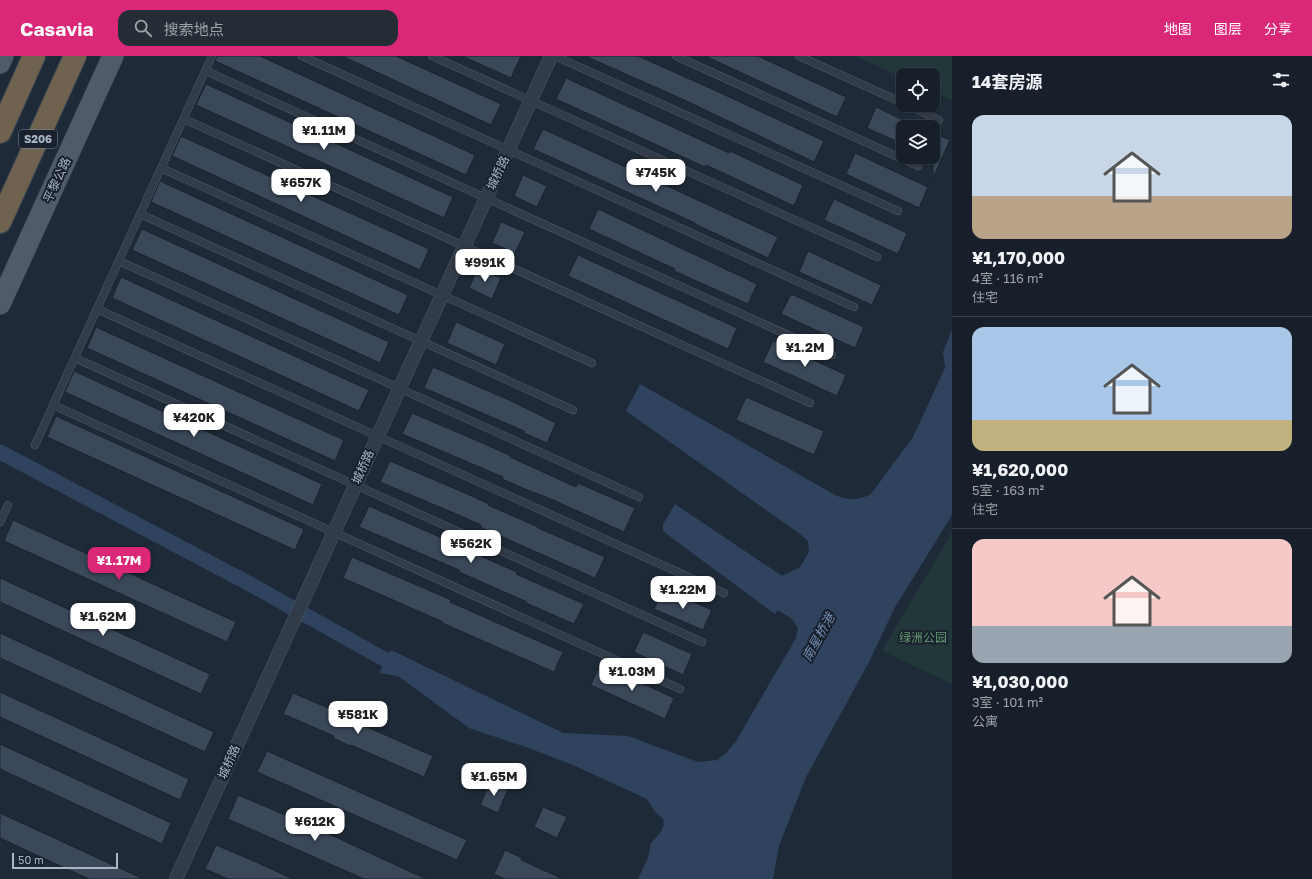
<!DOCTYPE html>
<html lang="zh">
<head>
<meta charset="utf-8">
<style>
	body { margin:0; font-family:"Golos Text","Noto Sans SC",sans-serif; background:#242d36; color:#f1f3f6; height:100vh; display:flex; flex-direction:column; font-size:15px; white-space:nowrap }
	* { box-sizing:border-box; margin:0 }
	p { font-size:13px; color:#9ea3a8 }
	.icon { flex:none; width:22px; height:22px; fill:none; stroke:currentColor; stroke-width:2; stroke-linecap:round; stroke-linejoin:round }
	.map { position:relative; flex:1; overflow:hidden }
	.drawer { display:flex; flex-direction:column; background:#17202a; width:360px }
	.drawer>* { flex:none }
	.tools { position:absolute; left:896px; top:12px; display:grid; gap:8px }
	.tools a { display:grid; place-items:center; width:44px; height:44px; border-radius:8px; background:#17202a; box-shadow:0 1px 3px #0004,0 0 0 1px #363e47; font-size:20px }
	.scale { position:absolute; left:12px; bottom:10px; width:106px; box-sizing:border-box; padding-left:4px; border:2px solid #acb6c6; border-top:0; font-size:11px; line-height:14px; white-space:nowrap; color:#acb6c6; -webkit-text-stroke:3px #18212d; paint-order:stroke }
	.price { position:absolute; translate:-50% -34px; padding:0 9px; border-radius:8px; background:#fff; color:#222; font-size:13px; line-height:26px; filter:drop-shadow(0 1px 2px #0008) }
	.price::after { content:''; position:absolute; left:50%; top:24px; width:12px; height:9px; margin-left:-6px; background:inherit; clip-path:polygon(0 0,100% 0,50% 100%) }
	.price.active { background:#db2777; color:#fff }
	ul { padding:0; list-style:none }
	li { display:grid; align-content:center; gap:8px; height:212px; padding:0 20px }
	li+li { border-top:1px solid #363e47 }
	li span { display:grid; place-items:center; height:124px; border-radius:12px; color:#555 }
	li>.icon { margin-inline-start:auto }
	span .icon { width:72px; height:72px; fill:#fffc; stroke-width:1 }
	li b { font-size:17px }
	h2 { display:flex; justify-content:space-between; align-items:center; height:48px; padding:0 20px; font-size:17px }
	header { display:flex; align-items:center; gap:24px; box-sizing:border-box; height:56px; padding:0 20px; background:#db2777; color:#fff }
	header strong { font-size:19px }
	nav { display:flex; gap:22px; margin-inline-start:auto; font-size:14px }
	.search { width:280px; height:36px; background:#242d36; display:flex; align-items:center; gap:10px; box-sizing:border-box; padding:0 14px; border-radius:12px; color:#9ea3a8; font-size:15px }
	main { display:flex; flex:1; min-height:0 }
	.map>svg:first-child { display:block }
	.green { fill:#213739 }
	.water { fill:#2f435f }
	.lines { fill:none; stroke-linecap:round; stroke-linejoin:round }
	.canal { stroke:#2f435f; stroke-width:15 }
	.building { fill:#3a4859; stroke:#1a232f }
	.lane-casing { stroke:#505967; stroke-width:8 }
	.street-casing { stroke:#505967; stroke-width:14 }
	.primary-casing { stroke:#3c4552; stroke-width:22 }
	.highway-casing { stroke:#3d4653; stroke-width:24 }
	.lane { stroke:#323c49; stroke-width:7 }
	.street { stroke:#323c49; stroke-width:13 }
	.primary { stroke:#505b69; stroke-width:21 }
	.highway { stroke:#6f624f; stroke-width:22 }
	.labels { text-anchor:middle; stroke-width:4; stroke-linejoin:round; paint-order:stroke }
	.shield { fill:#18212d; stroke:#808998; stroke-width:1 }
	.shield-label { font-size:11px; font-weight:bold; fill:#acb6c6 }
	.street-label { font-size:12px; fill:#acb6c6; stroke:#18212d }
	.park-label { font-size:12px; fill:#63976f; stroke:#18212d }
	.water-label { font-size:13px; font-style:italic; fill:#738db0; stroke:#18212d }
</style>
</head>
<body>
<header>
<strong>Casavia</strong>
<div class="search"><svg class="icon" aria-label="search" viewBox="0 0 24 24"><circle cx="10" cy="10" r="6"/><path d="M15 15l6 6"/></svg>搜索地点</div>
<nav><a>地图</a><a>图层</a><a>分享</a></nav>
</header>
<main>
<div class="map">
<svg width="952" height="823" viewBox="0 0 952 823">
	<rect width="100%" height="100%" fill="#1f2a38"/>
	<!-- green -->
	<g class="green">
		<polygon points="855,0 952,0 952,44 933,36 933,19 903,19 903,22"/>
		<polygon points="952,476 952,628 882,595"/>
	</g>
	<!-- water -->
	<path class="water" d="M 952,274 L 952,459 L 894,553 L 869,606 L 806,721 L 779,790 L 773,823 L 638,823 L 648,802 L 651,787 L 660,777 L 664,769 L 663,763 L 656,757 L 647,743 L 573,709 L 526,691 L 469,672 L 398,620 L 379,617 L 391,594 L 563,677 L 628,680 L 698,706 L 717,704 L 726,697 L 736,685 L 796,582 L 798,572 L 792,563 L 778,554 L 775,558 L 668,479 L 663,474 L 663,468 L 675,448 L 782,520 L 800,511 L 809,496 L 808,485 L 800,478 L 626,355 L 640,328 L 835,439 C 847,444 859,445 871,438 L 913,381 L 945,312 L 943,296 Z"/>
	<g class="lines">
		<!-- canal -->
		<polyline class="canal" points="0,396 248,527 402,613"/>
	</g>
	<!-- building -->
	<g class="building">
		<polygon points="217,0 260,0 475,99 466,119 215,5"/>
		<polygon points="342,0 396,0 501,48 491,69"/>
		<polygon points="462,0 521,0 511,22"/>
		<polygon points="585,0 638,0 712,33 824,85 814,106 680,42"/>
		<polygon points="705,0 758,0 846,41 837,61"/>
		<polygon points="566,22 729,97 730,95 803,129 794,150 706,109 705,111 556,43"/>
		<polygon points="206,28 453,141 444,162 196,49"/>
		<polygon points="876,51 903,64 903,88 867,72"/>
		<polygon points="543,73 778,181 768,202 695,168 695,167 533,93"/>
		<polygon points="933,77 950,84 933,122"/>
		<polygon points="181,80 429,193 420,214 172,100"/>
		<polygon points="855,97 928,131 919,152 846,118"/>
		<polygon points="523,119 547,130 537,151 514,140"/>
		<polygon points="160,125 408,239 399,259 151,146"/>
		<polygon points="834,143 907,177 898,198 824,164"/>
		<polygon points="598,153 757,228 748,248 674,215 675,213 589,173"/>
		<polygon points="501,166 525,176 515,197 492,187"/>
		<polygon points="142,173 389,286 380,307 132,194"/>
		<polygon points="808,195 881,229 872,249 799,216"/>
		<polygon points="578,199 737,272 728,293 568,220"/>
		<polygon points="478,212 501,222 492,243 469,232"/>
		<polygon points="121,221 369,334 359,355 112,242"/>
		<polygon points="791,238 864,271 855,292 781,258"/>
		<polygon points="456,266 505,288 496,309 447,287"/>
		<polygon points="96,271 344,384 335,405 87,292"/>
		<polygon points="773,285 846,319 837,340 763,306"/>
		<polygon points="433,311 509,344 556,367 547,387 524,377 524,375 424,332"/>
		<polygon points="74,315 322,428 313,449 65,336"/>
		<polygon points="746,341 824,375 814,399 736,364"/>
		<polygon points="412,357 487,389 511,400 510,401 576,431 578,427 635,452 624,476 551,443 525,433 502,423 503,421 402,378"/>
		<polygon points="56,360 304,473 295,494 47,381"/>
		<polygon points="390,405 465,437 489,448 488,449 538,471 538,472 605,501 595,522 480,471 481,469 454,457 380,426"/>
		<polygon points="369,450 467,493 467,494 517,516 516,518 584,548 574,568 526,547 527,546 459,516 459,514 359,471"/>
		<polygon points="13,464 236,566 227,586 4,485"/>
		<polygon points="352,501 451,544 450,546 563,596 554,616 442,567 443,566 343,522"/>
		<polygon points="0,522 210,618 201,638 0,546"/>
		<polygon points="663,533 712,554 703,574 654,553"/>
		<polygon points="643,576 692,598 683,619 634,596"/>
		<polygon points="0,577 214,676 205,696 0,602"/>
		<polygon points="600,608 674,642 665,663 591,629"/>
		<polygon points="0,636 189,723 180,744 0,661"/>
		<polygon points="293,637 361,666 360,668 433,700 424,721 351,689 350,690 333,682 334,680 283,658"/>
		<polygon points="0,688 171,767 162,788 0,713"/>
		<polygon points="267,695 467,784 457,804 257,716"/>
		<polygon points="491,725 508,733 498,757 480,749"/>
		<polygon points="238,739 316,772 426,823 364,823 228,763"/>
		<polygon points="543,751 567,761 557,782 534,771"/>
		<polygon points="0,757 115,810 143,823 89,823 32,797 0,782"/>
		<polygon points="216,789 256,806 293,823 228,823 205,813"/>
		<polygon points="505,794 522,802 521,804 563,823 505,823 494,818"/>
	</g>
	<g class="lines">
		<!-- lane casing -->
		<g class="lane-casing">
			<g id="lane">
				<polyline points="302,0 854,251"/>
				<polyline points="432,0 877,201"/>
				<polyline points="555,0 898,155"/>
				<polyline points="676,0 918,110"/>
				<polyline points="799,0 903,47"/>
				<polyline points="206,15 832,299"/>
				<polyline points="907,49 939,64"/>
				<polyline points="184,63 810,347"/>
				<polyline points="161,112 592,307"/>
				<polyline points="140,158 573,354"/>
				<polyline points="119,205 639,441"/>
				<polyline points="97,253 724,537"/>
				<polyline points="75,302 702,586"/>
				<polyline points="53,349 680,633"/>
				<polyline points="35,389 212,0"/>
				<polyline points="0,466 8,449"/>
			</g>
		</g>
		<!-- street casing -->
		<g class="street-casing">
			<polyline id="street" points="176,823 551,0"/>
		</g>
		<!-- primary casing -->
		<g class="primary-casing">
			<g id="primary">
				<polyline points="0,7 3,0"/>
				<polyline points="0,248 113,0"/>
			</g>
		</g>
		<!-- highway casing -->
		<g class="highway-casing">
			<g id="highway">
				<polyline points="0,76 34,0"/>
				<polyline points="0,166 75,0"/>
			</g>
		</g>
		<!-- lane -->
		<use href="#lane" class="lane"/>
		<!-- street -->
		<use href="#street" class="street"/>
		<!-- primary -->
		<use href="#primary" class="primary"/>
		<!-- highway -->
		<use href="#highway" class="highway"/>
	</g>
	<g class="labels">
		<!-- shield labels -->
		<rect class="shield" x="19" y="74" width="38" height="18" rx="3"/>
		<g class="shield-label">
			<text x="38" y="87">S206</text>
		</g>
		<!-- street labels -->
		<g class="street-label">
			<text transform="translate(498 117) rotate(-65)" y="4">城桥路</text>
			<text transform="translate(57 124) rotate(-65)" y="4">平黎公路</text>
			<text transform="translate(363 411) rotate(-66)" y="4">城桥路</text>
			<text transform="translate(229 706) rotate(-66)" y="4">城桥路</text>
		</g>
		<!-- park labels -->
		<g class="park-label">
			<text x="923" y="586">绿洲公园</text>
		</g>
		<!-- water labels -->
		<g class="water-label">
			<text transform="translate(818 581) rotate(-61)" y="5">南星桥港</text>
		</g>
	</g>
</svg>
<div class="tools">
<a><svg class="icon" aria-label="locate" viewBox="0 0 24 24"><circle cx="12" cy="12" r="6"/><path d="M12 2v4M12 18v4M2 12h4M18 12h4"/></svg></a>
<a><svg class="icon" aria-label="layers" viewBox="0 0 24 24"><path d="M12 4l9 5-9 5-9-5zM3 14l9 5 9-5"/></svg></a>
</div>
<div class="scale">50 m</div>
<b class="price" style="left:324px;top:95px">¥1.11M</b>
<b class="price" style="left:656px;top:137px">¥745K</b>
<b class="price" style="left:301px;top:147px">¥657K</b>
<b class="price" style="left:485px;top:227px">¥991K</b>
<b class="price" style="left:805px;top:312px">¥1.2M</b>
<b class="price" style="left:194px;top:382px">¥420K</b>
<b class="price" style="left:471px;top:508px">¥562K</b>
<b class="price active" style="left:119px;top:525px">¥1.17M</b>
<b class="price" style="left:683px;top:554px">¥1.22M</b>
<b class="price" style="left:103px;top:581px">¥1.62M</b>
<b class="price" style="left:632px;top:636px">¥1.03M</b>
<b class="price" style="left:358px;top:679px">¥581K</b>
<b class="price" style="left:494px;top:741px">¥1.65M</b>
<b class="price" style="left:315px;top:786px">¥612K</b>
</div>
<section class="drawer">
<h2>14套房源<svg class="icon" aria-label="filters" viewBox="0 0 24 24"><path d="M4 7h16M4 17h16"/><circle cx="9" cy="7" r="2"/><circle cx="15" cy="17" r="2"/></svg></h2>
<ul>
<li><span style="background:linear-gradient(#c9d6e8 65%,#b9a48a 0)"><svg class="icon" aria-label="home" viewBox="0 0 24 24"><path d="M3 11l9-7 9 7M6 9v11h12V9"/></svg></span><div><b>¥1,170,000</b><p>4室 · 116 m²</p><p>住宅</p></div></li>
<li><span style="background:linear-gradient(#a9c7e8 75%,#c2b280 0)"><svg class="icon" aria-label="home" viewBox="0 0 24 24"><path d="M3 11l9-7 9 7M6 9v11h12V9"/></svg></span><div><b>¥1,620,000</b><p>5室 · 163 m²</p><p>住宅</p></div></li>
<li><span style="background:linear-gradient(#f6c9c9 70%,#9aa5b1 0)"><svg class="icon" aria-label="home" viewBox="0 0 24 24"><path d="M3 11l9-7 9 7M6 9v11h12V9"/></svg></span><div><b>¥1,030,000</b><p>3室 · 101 m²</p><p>公寓</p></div></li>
</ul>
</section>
</main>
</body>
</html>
